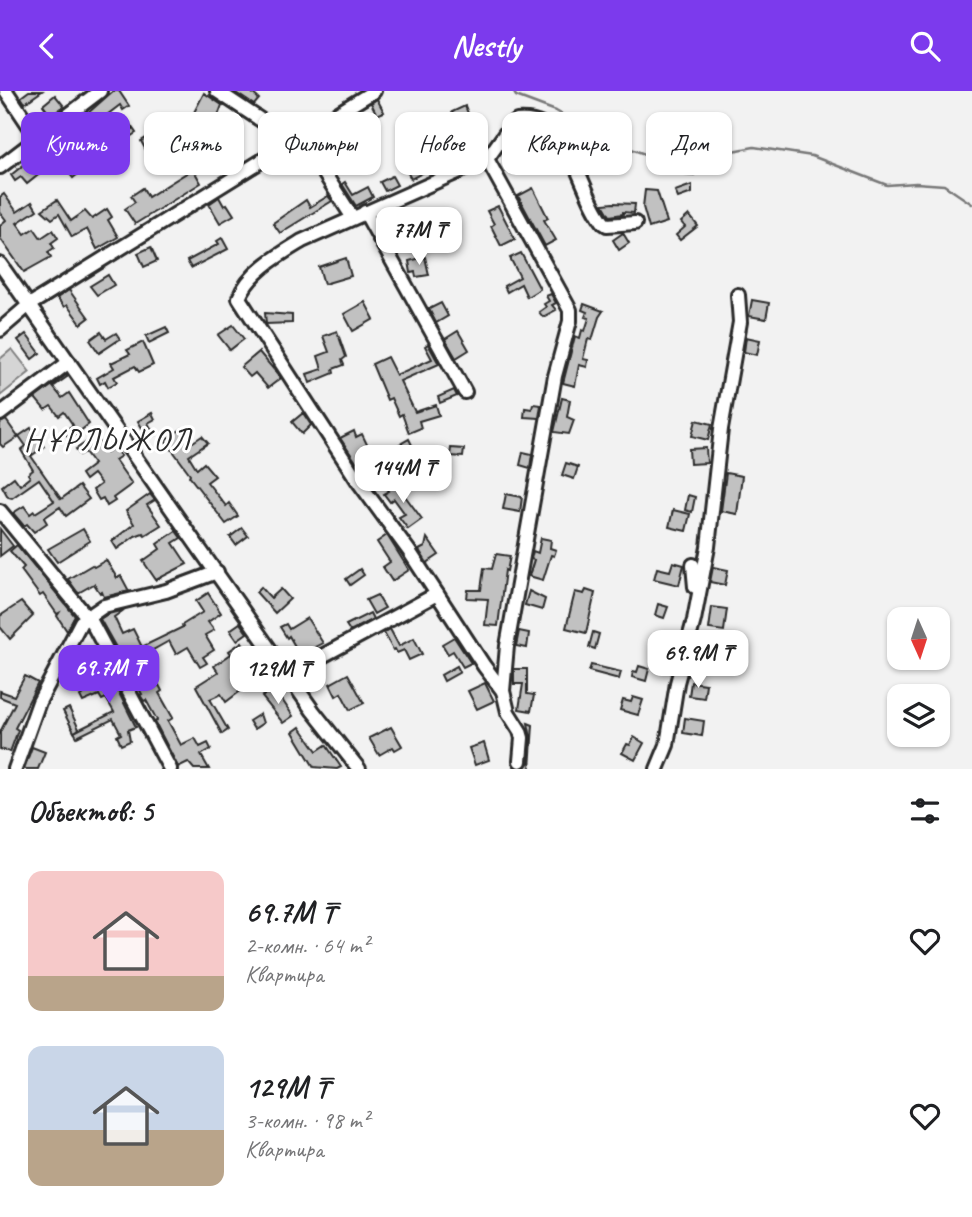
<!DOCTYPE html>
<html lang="ru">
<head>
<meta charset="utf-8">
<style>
	body { margin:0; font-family:Caveat,sans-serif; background:#f6f6f6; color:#202124; height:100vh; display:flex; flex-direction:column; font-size:26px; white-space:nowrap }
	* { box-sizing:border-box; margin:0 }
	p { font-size:23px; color:#757577 }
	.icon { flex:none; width:38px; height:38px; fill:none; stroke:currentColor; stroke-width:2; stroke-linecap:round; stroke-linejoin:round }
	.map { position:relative; height:678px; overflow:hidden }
	.panel { display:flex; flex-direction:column; background:#fff; flex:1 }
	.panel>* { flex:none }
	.hud { position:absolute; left:21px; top:21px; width:931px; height:63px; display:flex; gap:14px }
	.needle { width:46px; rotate:177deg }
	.buttons { position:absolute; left:887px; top:516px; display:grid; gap:14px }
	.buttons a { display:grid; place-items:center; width:63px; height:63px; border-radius:14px; background:#fff; box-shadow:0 2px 5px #0004; font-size:35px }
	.price { position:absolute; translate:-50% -60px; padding:0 16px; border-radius:14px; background:#fff; color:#222; font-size:23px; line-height:46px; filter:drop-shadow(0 2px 4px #0008) }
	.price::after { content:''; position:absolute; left:50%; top:42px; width:21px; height:16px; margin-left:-10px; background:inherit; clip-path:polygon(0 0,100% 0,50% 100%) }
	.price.current { background:#7c3aed; color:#fff }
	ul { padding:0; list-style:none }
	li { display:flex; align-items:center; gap:21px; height:175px; padding:0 28px }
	li span { display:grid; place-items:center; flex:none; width:196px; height:140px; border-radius:14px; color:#555 }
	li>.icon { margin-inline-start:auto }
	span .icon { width:84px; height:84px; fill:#fffc; stroke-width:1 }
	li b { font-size:30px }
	h2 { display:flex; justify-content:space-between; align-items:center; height:84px; padding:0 28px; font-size:30px }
	.pill { padding:0 24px; border-radius:14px; background:#fff; box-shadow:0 2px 5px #0004; font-size:24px; line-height:63px }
	.pill.current { background:#7c3aed; color:#fff }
	header { display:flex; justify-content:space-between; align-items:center; height:91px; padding:0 28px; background:#7c3aed; color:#fff; font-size:32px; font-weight:700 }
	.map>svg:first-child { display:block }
	.green { fill:#d5d5d5; stroke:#808080; stroke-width:2 }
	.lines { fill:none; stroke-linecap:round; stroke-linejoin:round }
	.stream { stroke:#787878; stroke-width:2.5 }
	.building { fill:#c1c1c1; stroke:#2b2b2b; stroke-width:2 }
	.minor-casing { stroke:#2b2b2b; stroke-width:18 }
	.minor { stroke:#fff; stroke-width:12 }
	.labels { text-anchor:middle; stroke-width:6; stroke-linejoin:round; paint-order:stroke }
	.quarter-label { font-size:32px; letter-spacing:2px; fill:#2b2b2b; stroke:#fff }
</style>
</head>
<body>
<header><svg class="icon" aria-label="back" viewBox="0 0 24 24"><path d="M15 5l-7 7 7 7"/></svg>Nestly<svg class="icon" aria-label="search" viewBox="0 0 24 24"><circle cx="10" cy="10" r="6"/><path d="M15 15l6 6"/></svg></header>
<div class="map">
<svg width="972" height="678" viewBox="0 0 972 678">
	<rect width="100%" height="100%" fill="#f2f2f2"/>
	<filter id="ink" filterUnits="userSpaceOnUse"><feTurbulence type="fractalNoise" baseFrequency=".0143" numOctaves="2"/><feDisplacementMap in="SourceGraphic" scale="14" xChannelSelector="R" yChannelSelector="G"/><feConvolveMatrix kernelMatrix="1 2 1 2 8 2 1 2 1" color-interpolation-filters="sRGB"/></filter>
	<g filter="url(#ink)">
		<!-- green -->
		<polygon class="green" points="12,258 30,281 0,305 0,268"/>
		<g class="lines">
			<!-- stream -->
			<polyline class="stream" points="513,0 516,5 556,20 602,47 650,65 696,67 754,56 812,65 887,94 916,92 944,94 972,113"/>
		</g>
		<!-- building -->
		<g class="building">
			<polygon points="29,0 42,0 25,12 21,6"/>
			<polygon points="113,0 119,0 129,15 123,19 120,14 95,33 87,23"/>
			<polygon points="233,0 250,0 259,8 254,14"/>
			<polygon points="204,2 222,14 207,55 200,52 205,36 190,29"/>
			<polygon points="55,4 64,15 51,25 43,14"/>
			<polygon points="377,8 384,21 377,24 371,12"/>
			<polygon points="465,15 470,27 457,33 452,21"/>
			<polygon points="127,29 136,42 125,49 116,36"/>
			<polygon points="151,44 158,57 148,63 141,50"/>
			<polygon points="61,47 68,55 62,61 79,82 73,87 49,57"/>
			<polygon points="481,50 484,57 469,64 466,57"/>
			<polygon points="449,60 453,69 438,75 435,66"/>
			<polygon points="417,66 424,81 411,88 403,73"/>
			<polygon points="31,68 42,81 27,93 21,86 15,90 11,84"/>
			<polygon points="674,75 694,77 694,84 674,82"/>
			<polygon points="193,78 201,92 135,133 125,118 135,111 131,105 143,97 148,106"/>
			<polygon points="392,85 397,94 385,100 380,91"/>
			<polygon points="345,91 353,104 368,96 373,106 356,115 342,93"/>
			<polygon points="692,94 692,102 678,107 675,100"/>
			<polygon points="533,97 548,127 544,129 556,149 545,155 518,105"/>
			<polygon points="645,99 657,100 667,131 649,137 643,116"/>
			<polygon points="4,103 17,121 32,111 37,119 17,132 25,143 34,137 41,147 53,139 58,147 51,152 54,157 48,161 51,166 24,181 0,147 0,134 6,129 0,121 0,106"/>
			<polygon points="328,105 332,110 280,142 273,132 306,109 310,116"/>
			<polygon points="219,106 224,115 227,113 234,124 220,132 209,113"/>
			<polygon points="57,109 71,130 85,120 92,128 107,118 112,126 108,129 118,146 97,158 87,138 72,146 59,123 52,128 42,119"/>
			<polygon points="613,112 635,113 634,122 623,121 623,123 610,125 603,113"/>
			<polygon points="498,115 515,148 501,155 491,135 494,133 487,120"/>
			<polygon points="689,124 698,135 680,149 676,144 685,136 681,131"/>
			<polygon points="408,126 426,127 425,139 408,139"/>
			<polygon points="623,142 629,152 619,159 613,149"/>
			<polygon points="222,147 228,158 191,177 187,170 219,153 217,150"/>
			<polygon points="151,156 157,170 144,176 138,162"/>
			<polygon points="521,162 540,198 527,206 521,193 507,201 504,195 520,186 510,167"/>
			<polygon points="425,166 429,184 416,186 415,181 411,182 409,170"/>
			<polygon points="346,167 351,185 324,193 319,176"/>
			<polygon points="108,184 114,194 97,204 90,195"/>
			<polygon points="69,199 89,227 81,233 67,214 64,216 57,207"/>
			<polygon points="551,203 556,212 552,214 556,219 543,226 539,221 546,216 544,213 549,210 546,205"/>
			<polygon points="752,209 769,212 766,228 749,225"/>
			<polygon points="365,211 374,228 353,240 344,223"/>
			<polygon points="441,212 448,225 436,232 429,218"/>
			<polygon points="584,213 603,220 599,226 592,249 588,248 583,268 588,269 587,276 579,274 575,295 563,292 575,245 580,247 582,239 585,240 589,227 585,226 587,221 582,219"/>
			<polygon points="265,222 292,224 292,232 266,233"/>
			<polygon points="233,234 244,248 230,259 218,244"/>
			<polygon points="166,236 169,242 149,252 146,245"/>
			<polygon points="337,240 346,266 342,269 344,274 333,278 334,282 310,292 307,283 322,278 318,265 329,261 323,245"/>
			<polygon points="458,240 469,259 456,267 445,248"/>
			<polygon points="101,241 106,248 116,242 120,248 99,262 90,249"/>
			<polygon points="26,243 40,262 32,268 18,249"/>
			<polygon points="746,246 760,249 757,264 744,261"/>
			<polygon points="143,251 153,274 139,281 135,275 114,286 117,291 108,296 105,290 100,293 97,287 114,277 111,272 130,263 127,259"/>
			<polygon points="428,253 439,273 400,290 415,321 436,314 439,324 419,330 421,337 409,342 402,323 399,325 391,307 387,309 372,273 387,266 396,284 432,268 425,255"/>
			<polygon points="259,261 281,287 268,297 255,282 250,286 241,276"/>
			<polygon points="66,284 67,286 53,296 62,307 69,302 89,333 70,348 64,340 73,334 64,321 59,325 51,315 45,319 35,307"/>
			<polygon points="454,299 457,305 440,312 438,306"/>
			<polygon points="562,307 570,309 567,326 574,329 569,343 554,341"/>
			<polygon points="533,313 541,314 539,327 524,326 525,317 532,318"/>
			<polygon points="152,322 155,328 148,332 155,344 148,347 138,330"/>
			<polygon points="303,322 311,334 302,343 292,331"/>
			<polygon points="6,329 18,346 3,356 0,353 0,332"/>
			<polygon points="696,329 712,333 708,349 692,345"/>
			<polygon points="31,337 44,356 31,365 61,408 79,395 89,408 66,425 60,416 44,427 47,432 34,441 27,433 24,435 13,422 24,415 30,423 34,420 35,422 54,410 39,388 12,407 8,406 2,395 14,386 20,394 30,386 28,383 33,379 21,359 26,355 19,345"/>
			<polygon points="183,337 193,351 202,345 208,352 189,365 197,378 204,372 215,385 207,391 226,415 229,412 238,425 226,433 189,385 190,383 165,349"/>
			<polygon points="354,340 356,346 362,343 374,368 409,348 412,354 371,377 365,366 356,371 340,347"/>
			<polygon points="96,345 107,361 114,356 121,365 115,369 132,393 113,407 115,410 107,415 103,407 99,409 93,399 101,393 93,383 85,389 81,383 94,373 85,361 80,364 76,358"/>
			<polygon points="451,357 464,358 463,366 450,365"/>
			<polygon points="706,357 707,372 690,373 689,358"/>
			<polygon points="523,361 532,363 530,377 520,374"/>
			<polygon points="566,372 578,376 574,388 562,384"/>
			<polygon points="726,382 742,385 737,423 721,420"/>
			<polygon points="394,390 422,428 408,438 399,426 405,423 394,408 390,411 384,403 389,400 386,396"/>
			<polygon points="150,403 155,409 147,414 161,434 145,444 143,442 135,445 117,458 112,450 134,433 126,420"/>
			<polygon points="506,403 522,406 520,421 503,418"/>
			<polygon points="688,404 695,406 692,421 685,419"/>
			<polygon points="673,419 690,423 686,440 669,436"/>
			<polygon points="242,437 248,445 236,454 230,446"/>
			<polygon points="0,438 13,455 0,465"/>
			<polygon points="83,438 90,450 57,471 48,458"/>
			<polygon points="176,440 181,447 173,452 187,473 156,489 143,470 160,458 157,453"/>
			<polygon points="387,444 409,479 392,490 383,476 390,471 377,451"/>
			<polygon points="427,447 439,464 427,472 419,459 425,456"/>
			<polygon points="541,447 551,449 550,457 556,459 554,465 551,464 543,489 529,485 534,469 531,468 533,460 538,462"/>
			<polygon points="17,454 75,525 67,540 57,525 59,522 57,523 43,503 40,505 21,479 24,476 10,460"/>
			<polygon points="496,463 510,465 507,480 505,479 498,535 485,534 488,508 467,507 468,499 481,499 484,477 492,478"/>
			<polygon points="106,469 117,487 121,485 129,500 104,506 102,501 100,502 94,493 78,502 68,488 92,474 94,476"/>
			<polygon points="673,471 684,474 679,494 654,488 657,477 670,480"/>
			<polygon points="713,476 728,479 725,494 710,491"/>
			<polygon points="360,478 364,484 350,494 346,488"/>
			<polygon points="261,496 271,507 281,498 290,508 275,522 256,501"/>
			<polygon points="586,499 595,502 586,542 566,537 575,501 584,503"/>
			<polygon points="529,500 545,508 542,519 525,514"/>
			<polygon points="208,502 221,522 208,531 214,539 205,544 214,559 203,566 207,572 200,576 188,556 176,563 169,550 146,563 151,572 143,576 155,596 159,594 162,600 159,602 173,627 168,630 181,654 195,647 200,656 208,652 211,658 201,664 209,678 194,678 188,671 178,676 155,631 157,629 146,609 144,610 140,604 142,603 100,528 108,523 124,519 114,526 122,543 133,538 142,556 183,536 182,534 203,521 196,510"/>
			<polygon points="377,504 385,517 374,523 366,509"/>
			<polygon points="21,511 33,525 10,548 0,536 0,525"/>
			<polygon points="658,513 668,516 664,527 655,524"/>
			<polygon points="712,516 727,518 724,540 709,538"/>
			<polygon points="370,522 373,528 350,540 346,534"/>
			<polygon points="307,527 323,552 300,564 289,545 287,547 280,536 286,533 289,538"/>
			<polygon points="240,532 247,542 237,549 230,539"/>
			<polygon points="390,538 399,555 414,547 422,563 409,569 404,559 397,562 395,558 393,559 384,542"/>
			<polygon points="519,540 529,542 527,557 516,555"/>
			<polygon points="593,541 599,543 595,558 589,556"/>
			<polygon points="454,546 471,572 463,576 453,560 448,563 442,553"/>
			<polygon points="242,551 258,575 267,570 272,576 226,611 221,603 210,608 228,639 222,643 196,595 218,581 214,575 231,563 229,560"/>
			<polygon points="104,572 136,636 128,639 130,650 121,654 117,645 121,643 113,628 77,646 74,641 114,621 106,607 102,609 99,604 83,611 80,605 98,594 91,579"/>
			<polygon points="591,574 621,581 619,588 589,580"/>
			<polygon points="457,575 460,581 444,590 441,584"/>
			<polygon points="639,575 649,578 646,590 632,586 633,580 637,581"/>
			<polygon points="514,578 527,578 527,603 534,604 531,620 519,618 523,593 514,593"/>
			<polygon points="348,583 364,612 350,619 341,602 336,605 330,593"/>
			<polygon points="25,585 38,592 15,637 18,639 10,661 0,658 0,641 15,612 0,606 0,600 14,605"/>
			<polygon points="691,591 706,593 704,607 689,605"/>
			<polygon points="485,592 494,610 477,618 468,600"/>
			<polygon points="274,597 293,625 283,632 262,606"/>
			<polygon points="633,606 643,609 638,624 620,619 623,609 631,611"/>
			<polygon points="69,617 79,638 74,641 63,620"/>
			<polygon points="260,623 263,632 254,638 249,630"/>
			<polygon points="685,627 704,630 702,645 683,642"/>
			<polygon points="528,632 533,634 530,678 523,678 529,671 531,647"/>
			<polygon points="300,636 317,660 326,654 341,676 337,678 314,676 293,641"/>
			<polygon points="391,636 402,655 395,659 393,656 379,664 369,647"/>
			<polygon points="634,646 644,652 635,669 622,662 627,653 630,654"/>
			<polygon points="484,652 489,669 475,674 469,657"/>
			<polygon points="32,656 45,661 38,678 24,678"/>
		</g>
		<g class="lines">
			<!-- minor casing -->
			<g class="minor-casing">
				<g id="minor">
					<polyline points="6,0 38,48"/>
					<polyline points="217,0 294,51"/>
					<polyline points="301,46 353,127"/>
					<polyline points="487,68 570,219 570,230 555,285 507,555 503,600 508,621 520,640 522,647 520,670"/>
					<polyline points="0,76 100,0"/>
					<polyline points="365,121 465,301"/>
					<polyline points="0,173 313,620 359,678"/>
					<polyline points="0,239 29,214 374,0"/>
					<polyline points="0,323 69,271"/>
					<polyline points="0,420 92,532 170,678"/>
					<polyline points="693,474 695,496"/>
					<polyline points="289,583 437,503"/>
					<path d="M 503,600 L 484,575 L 409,460 L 360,393 L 239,207 C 249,181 279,164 302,150 L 487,68 L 510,36 L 517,30 C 573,25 578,100 604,132 L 607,134 L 635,132"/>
					<polyline points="15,678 39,611 81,531 104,515 166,500 217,481"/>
					<polyline points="657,678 667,654 677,592 694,529 708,456 721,338 740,231 738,204"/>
				</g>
			</g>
			<!-- minor -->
			<use href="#minor" class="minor"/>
		</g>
	</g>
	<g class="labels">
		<!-- quarter labels -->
		<g class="quarter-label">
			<text x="108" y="359">НҰРЛЫЖОЛ</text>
		</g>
	</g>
</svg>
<div class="buttons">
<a><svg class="needle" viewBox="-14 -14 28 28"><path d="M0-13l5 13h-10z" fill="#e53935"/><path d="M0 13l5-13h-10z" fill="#757577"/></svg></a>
<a><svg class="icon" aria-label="layers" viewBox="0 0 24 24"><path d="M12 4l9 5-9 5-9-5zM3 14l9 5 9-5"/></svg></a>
</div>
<b class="price" style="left:419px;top:176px">77M ₸</b>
<b class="price" style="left:403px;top:414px">144M ₸</b>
<b class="price" style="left:698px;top:599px">69.9M ₸</b>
<b class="price current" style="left:109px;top:614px">69.7M ₸</b>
<b class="price" style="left:278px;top:615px">129M ₸</b>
<div class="hud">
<a class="pill current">Купить</a>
<a class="pill">Снять</a>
<a class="pill">Фильтры</a>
<a class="pill">Новое</a>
<a class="pill">Квартира</a>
<a class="pill">Дом</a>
</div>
</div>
<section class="panel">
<h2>Объектов: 5<svg class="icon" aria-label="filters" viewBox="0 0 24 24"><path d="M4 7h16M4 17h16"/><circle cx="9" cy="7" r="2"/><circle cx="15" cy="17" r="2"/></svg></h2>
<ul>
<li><span style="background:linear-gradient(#f6c9c9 75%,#b9a48a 0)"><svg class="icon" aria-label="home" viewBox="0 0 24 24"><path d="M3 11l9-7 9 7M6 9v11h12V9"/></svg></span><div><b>69.7M ₸</b><p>2-комн. · 64 m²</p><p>Квартира</p></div><svg class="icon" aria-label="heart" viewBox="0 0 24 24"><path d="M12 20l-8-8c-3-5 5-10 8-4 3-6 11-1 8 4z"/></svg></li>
<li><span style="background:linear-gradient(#c9d6e8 60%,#b9a48a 0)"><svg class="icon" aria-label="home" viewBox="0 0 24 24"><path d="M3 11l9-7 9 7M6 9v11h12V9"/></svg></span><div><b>129M ₸</b><p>3-комн. · 98 m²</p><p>Квартира</p></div><svg class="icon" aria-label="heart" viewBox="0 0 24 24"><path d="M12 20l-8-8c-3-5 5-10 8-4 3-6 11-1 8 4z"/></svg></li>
</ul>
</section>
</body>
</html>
